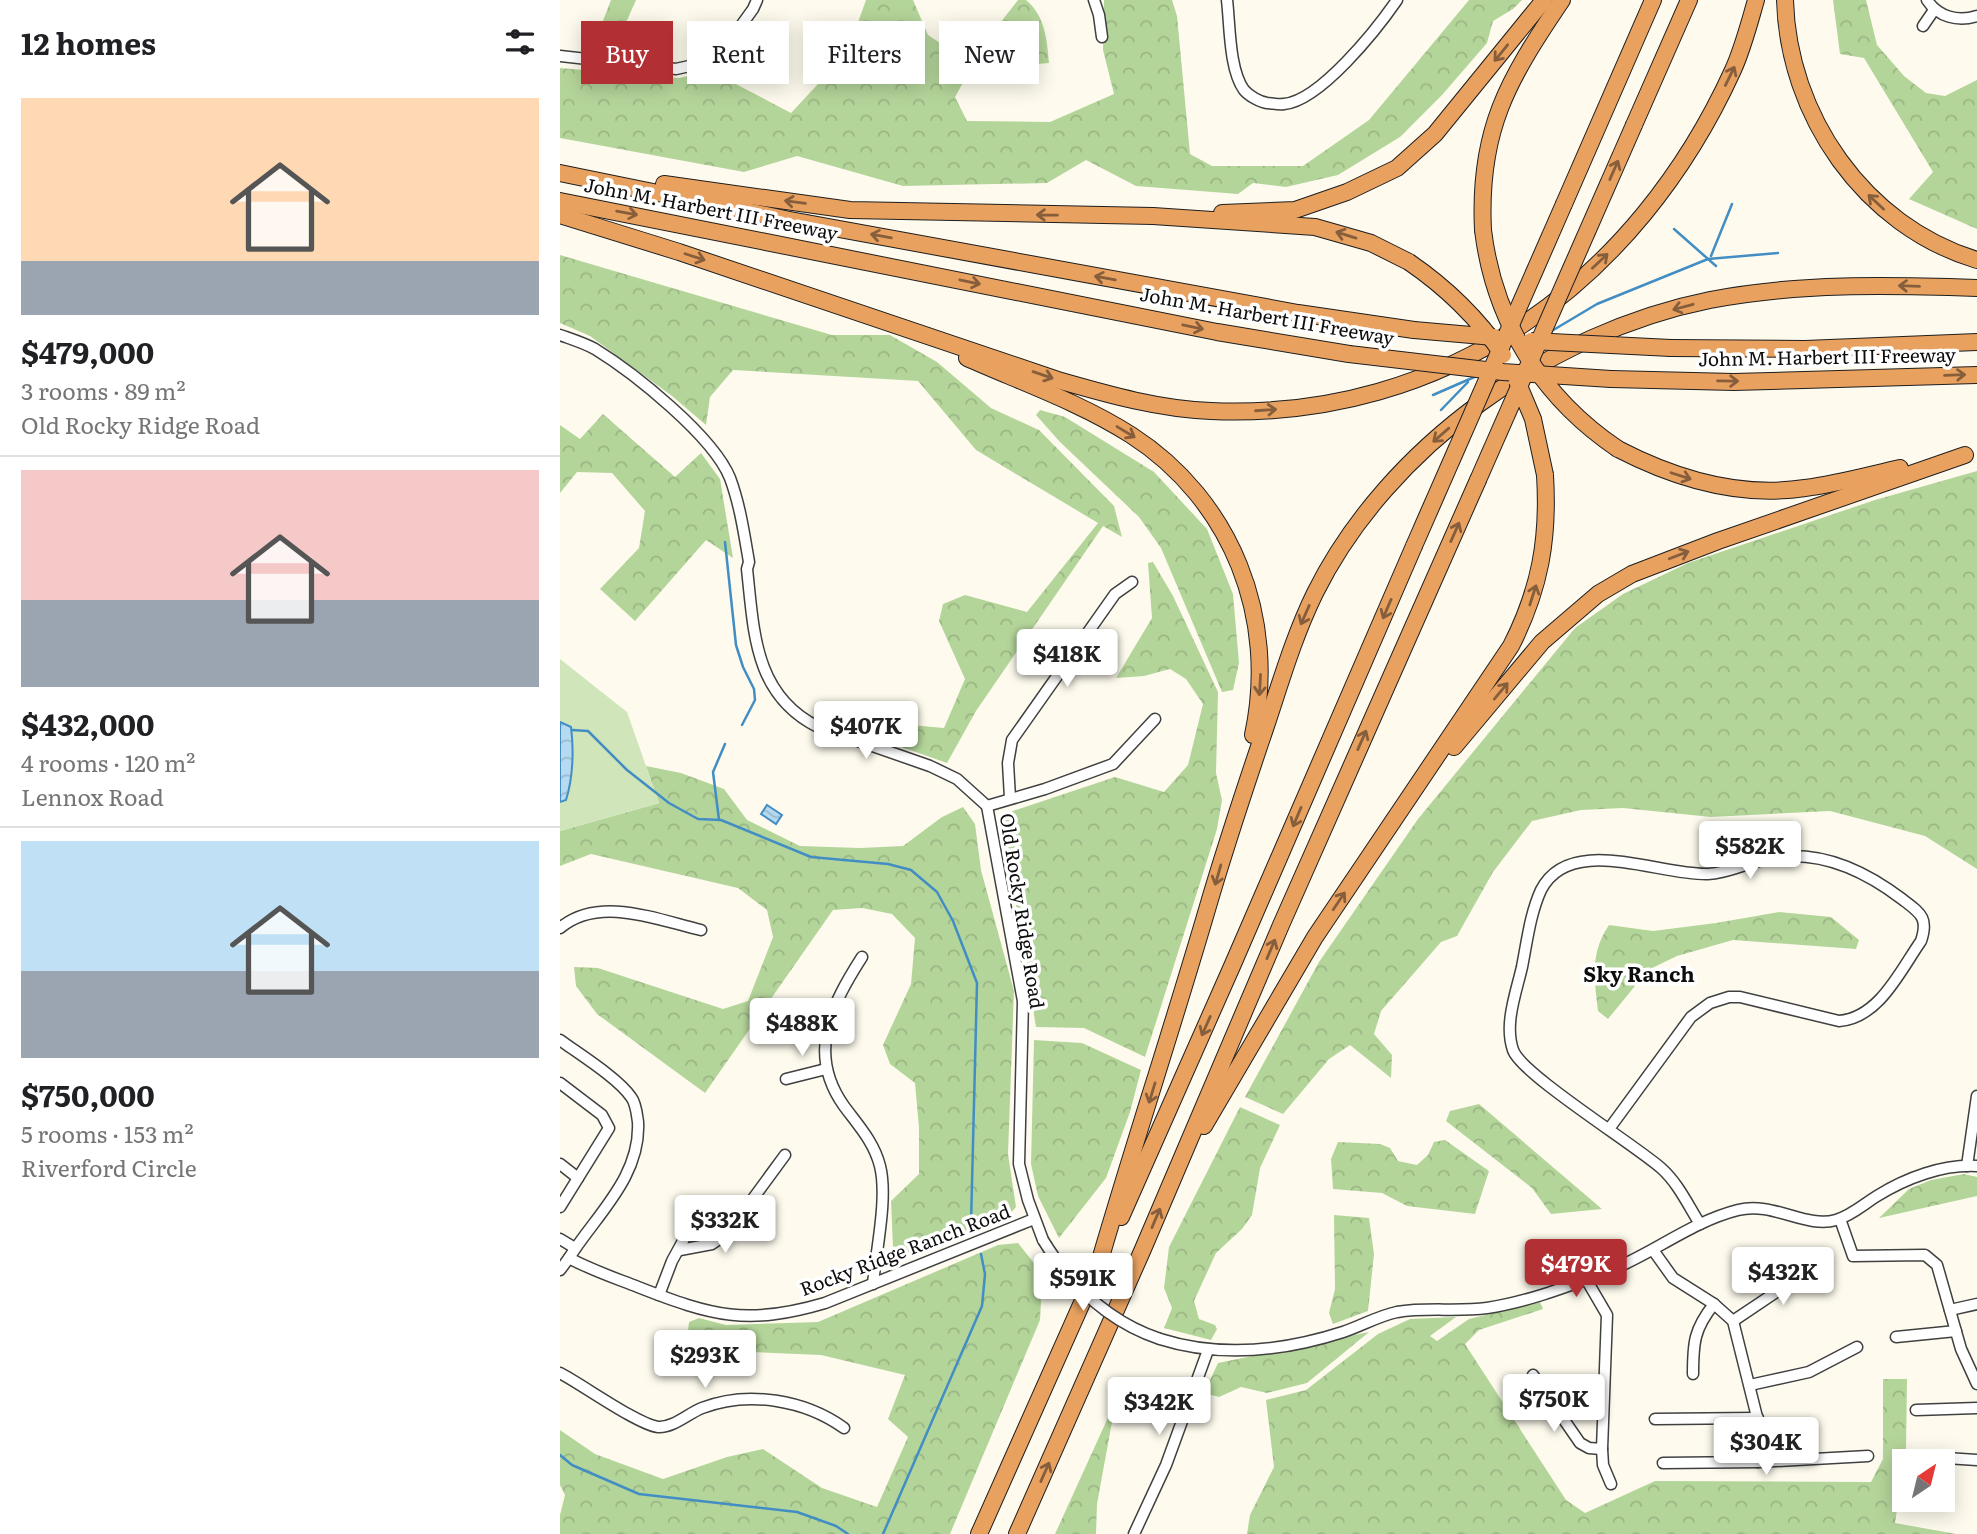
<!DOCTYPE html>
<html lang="en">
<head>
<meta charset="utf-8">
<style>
	body { margin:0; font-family:Literata,serif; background:#f2f2f2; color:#202124; height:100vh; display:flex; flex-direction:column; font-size:26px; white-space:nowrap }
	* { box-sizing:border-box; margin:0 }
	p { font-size:23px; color:#757577 }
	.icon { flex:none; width:38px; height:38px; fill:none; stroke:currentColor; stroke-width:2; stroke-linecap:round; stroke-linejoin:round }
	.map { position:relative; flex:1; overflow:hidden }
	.panel { display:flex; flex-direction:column; background:#fff; width:560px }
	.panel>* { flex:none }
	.banner { position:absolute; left:21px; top:21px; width:665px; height:63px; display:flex; gap:14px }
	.needle { width:46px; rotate:35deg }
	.fabs { position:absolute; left:1332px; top:1449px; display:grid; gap:14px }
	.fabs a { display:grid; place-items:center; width:63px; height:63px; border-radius:0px; background:#fff; box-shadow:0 4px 18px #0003; font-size:35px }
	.price { position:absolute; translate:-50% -60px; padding:0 16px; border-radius:7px; background:#fff; color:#222; font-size:23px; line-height:46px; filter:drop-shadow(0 2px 4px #0008) }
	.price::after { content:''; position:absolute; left:50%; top:42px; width:21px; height:16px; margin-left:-10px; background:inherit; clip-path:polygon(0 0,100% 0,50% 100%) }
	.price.active { background:#b22f33; color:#fff }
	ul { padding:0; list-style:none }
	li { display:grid; align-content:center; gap:14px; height:371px; padding:0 21px }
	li+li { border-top:2px solid #e0e0e0 }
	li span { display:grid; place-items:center; height:217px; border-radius:0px; color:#555 }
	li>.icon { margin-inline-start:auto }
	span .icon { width:126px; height:126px; fill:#fffc; stroke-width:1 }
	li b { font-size:30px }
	h2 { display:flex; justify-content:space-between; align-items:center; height:84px; padding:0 21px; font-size:30px }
	.tag { padding:0 24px; border-radius:0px; background:#fff; box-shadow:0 4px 18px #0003; font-size:24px; line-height:63px }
	.tag.active { background:#b22f33; color:#fff }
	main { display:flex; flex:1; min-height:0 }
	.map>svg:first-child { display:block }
	.forest { fill:url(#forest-crowns) }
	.garden { fill:#d0e6ba }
	.water { fill:url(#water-waves); stroke:#428dc3; stroke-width:2 }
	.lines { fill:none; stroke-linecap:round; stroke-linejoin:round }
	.stream { stroke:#428dc3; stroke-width:2.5 }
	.minor-casing { stroke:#404040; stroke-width:13 }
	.highway-casing { stroke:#1e1e1e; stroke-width:18 }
	.minor { stroke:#fff; stroke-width:10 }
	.highway { stroke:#e9a160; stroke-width:16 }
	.minor-bridge-casing { stroke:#404040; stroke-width:13; stroke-linecap:butt }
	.highway-bridge-casing { stroke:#1e1e1e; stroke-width:18; stroke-linecap:butt }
	.minor-bridge { stroke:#fff; stroke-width:10 }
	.highway-bridge { stroke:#e9a160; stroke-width:16 }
	.oneway { stroke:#865e3b }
	.labels { text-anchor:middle; stroke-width:7; stroke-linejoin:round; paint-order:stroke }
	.street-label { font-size:19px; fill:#0d0d0d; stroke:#fff }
	.neighbourhood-label { font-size:21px; font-weight:bold; fill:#0d0d0d; stroke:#fff }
</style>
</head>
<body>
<main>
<section class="panel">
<h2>12 homes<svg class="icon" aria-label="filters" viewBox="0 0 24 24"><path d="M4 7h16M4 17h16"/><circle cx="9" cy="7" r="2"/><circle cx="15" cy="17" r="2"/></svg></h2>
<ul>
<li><span style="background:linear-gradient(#ffd9b3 75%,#9aa5b1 0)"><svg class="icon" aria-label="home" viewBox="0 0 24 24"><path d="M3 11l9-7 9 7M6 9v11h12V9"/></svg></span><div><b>$479,000</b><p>3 rooms · 89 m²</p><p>Old Rocky Ridge Road</p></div></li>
<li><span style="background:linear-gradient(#f6c9c9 60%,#9aa5b1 0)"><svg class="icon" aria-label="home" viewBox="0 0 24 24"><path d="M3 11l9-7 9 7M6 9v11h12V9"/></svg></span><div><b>$432,000</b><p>4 rooms · 120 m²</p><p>Lennox Road</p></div></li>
<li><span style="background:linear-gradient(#bfe0f5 60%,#9aa5b1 0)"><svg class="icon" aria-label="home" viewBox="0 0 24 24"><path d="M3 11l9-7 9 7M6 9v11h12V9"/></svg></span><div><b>$750,000</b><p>5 rooms · 153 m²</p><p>Riverford Circle</p></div></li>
</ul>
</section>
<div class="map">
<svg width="1417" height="1534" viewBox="0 0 1417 1534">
	<defs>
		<pattern id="forest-crowns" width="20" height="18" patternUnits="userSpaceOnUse" patternTransform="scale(1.75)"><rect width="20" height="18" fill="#b4d59a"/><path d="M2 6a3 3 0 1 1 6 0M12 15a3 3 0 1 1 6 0" fill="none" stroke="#9ab684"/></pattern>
		<pattern id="water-waves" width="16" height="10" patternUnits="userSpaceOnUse" patternTransform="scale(1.75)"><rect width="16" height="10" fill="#b6daf1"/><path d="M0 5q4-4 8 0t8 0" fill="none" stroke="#9bbacd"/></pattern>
	</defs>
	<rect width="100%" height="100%" fill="#fefbee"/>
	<!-- forest -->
	<g class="forest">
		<polygon points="51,0 76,0 53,52 32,49"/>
		<path d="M 306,0 L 353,0 L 368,35 L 400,56 L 433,32 L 458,0 L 466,0 C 485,16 487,39 489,63 L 410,70 L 395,97 L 407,121 L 490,122 L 554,94 L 543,50 L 544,0 L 612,0 L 617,16 L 630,154 L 652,166 L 743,166 L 809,120 L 909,0 L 962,0 L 953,9 L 933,21 L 927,43 L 882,95 L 840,137 L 778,175 L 726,187 L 693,183 L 678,194 L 576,186 L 526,160 L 487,183 L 343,186 L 237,156 L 184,172 L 0,138 L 0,68 L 119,78 L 151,71 L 231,113 L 273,68 L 296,28 Z"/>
		<polygon points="1273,0 1306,0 1317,45 1344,76 1366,93 1385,96 1417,80 1417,229 1349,199 1373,172 1304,58 1280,54"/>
		<polygon points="0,255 272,335 330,335 377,362 431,408 479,430 554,506 562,537 543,526 416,711 387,763 299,732 307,721 384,728 405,679 379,621 383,604 405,595 467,612 538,523 416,450 358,381 173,370 150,397 146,425 112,396 30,336 0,323"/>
		<polygon points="480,410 505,417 594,472 647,529 673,594 679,663 673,690 662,692 601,548 579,517 500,442 476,415"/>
		<polygon points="43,414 115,477 141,453 160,479 173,558 146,540 75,621 40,589 79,548 85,511 52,473 17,472 0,493 0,425 20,439"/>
		<polygon points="1417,471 1417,869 1365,836 1270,811 1151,817 1063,808 1021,810 972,821 933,872 897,936 881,942 821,1011 814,1034 832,1055 831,1078 790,1045 769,1059 723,1114 685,1097 759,962 858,819 1015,628 1063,594 1128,563 1315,500"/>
		<polygon points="593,562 613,596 658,692 656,773 662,800 657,829 585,1057 524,1028 476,1027 441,815 555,777 604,792 628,765 643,704 626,679 610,669 584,676 556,678 592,618 588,563"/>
		<polygon points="86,766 121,773 164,789 187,820 240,846 300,848 343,846 382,817 403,807 415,824 421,870 454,991 448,1154 456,1207 449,1215 341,1257 333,1248 331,1201 359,1174 359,1128 355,1083 330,1064 323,1045 351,984 355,938 332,914 302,908 273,910 145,1093 37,1014 16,986 14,967 38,968 163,1009 188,1001 213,937 207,910 178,888 31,854 0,866 0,831 99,803"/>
		<path d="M 1219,912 L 1271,917 L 1299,940 L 1296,949 L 1173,940 L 1117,956 L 1088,970 L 1048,1019 L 1038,1011 C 1034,978 1030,953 1049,925 L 1093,931 L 1156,923 Z"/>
		<polygon points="474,1040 522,1043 581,1070 570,1112 546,1178 499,1238 478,1196 471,1164"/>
		<polygon points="919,1104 1042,1209 991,1214 972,1188 886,1121 890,1111"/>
		<polygon points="680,1107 720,1125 700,1168 692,1215 682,1229 656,1253 634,1301 639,1319 655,1325 657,1329 651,1340 604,1328 612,1308 604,1288 609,1247"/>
		<polygon points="885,1140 929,1171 915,1214 847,1206 822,1193 773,1189 771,1159 778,1142 820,1144 830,1148 838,1161 857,1165 868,1155 874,1142"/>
		<polygon points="1404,1174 1417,1177 1417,1196 1319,1218 1349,1189 1371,1180"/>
		<polygon points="774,1215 809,1218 814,1254 808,1311 773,1324 769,1313 775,1289"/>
		<polygon points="458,1243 477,1267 481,1301 480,1320 390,1534 0,1534 0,1515 5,1495 0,1485 0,1430 35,1454 103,1479 167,1457 203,1449 262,1488 317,1507 348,1437 328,1419 345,1375 261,1355 126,1349 129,1322 139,1318 166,1325 258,1322 438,1245"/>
		<polygon points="980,1302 983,1309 919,1330 905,1344 1006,1500 1025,1513 1095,1481 1311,1482 1323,1459 1323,1379 1347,1379 1346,1449 1335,1523 1396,1534 687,1534 690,1515 714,1467 706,1400 746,1390 818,1334 850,1319 896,1317 870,1336 877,1341 909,1319"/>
		<polygon points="809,1332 747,1383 707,1393 681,1387 659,1397 644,1393 658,1363"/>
		<polygon points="556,1400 537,1504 536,1534 495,1534"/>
	</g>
	<!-- garden -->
	<polygon class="garden" points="0,659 67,712 99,803 0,831"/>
	<!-- water -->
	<g class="water">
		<path d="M 0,722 L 11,727 C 14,750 13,778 6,800 L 0,802 Z"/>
		<polygon points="207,805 222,815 216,824 201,814"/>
	</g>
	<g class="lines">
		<!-- stream -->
		<g class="stream">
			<polyline points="1114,229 1156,266"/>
			<polyline points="1151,256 1172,204"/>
			<polyline points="990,332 1037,304 1148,259 1218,253"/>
			<polyline points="873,395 919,375"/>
			<polyline points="881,410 908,382"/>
			<polyline points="165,542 176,645 183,667 194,689 195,700 182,725"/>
			<polyline points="12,730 28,731 67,770 109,803 138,819 161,820 251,857 328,864 351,870 377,892 393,921 417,983 411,1224 413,1231"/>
			<polyline points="159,820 153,772 165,744"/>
			<polyline points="0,1455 12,1465 79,1494 237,1512 276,1526 288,1534"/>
			<polyline points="323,1534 422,1306 425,1274 421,1254"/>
		</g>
		<!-- minor casing -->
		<g class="minor-casing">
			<g id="minor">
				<polyline points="534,0 539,15 542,37"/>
				<path d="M 667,0 C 670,25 669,69 684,90 C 689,96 700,102 707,103 C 712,103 718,105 724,104 C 760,101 817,29 837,0"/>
				<path d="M 1367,0 C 1378,17 1398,22 1417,16"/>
				<polyline points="1363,26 1374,10"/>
				<polyline points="0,56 116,69 143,63 167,45 193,9 197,0"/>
				<path d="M 0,335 C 11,339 24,343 35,349 C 74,373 153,436 170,478 C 180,505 184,533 189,562 L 187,569 C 194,632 194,695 258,727 L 370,766 L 397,779 L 427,806 L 463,1001 L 459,1164 L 468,1200 L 483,1240"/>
				<polyline points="450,798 448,763 452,740 555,594 572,582"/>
				<polyline points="427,806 485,789 553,764 595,719"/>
				<path d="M 0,928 C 39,895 98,920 141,930"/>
				<path d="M 302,957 C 272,1004 246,1053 284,1106 C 298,1125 314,1142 320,1166 C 328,1198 316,1250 313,1284"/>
				<path d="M 0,1040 C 19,1054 58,1078 71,1097 C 76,1103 77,1115 78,1122 C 81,1177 36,1215 9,1258 C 31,1270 55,1278 78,1287 C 152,1316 187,1326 265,1303 L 474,1219"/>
				<polyline points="226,1079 266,1069"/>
				<polyline points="0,1083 42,1115 49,1128 0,1207"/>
				<path d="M 1049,1129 L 1131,1017 L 1150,1003 L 1169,997 L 1180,997 L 1279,1021 C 1319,1018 1340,971 1361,941 C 1369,917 1360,913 1342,899 C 1304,870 1259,849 1210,858 C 1188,862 1170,873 1148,874 C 1100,876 1010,833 981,890 C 970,914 967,942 962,967 C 956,993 944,1024 953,1050 C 961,1074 1075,1145 1101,1168 C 1118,1183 1128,1205 1140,1224"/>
				<polyline points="0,1164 18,1178"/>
				<polyline points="1407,1166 1417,1096"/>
				<polyline points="1280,1219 1293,1256 1365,1255 1377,1265 1401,1349 1417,1384"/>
				<polyline points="0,1239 15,1248"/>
				<polyline points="120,1250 152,1244 172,1230 181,1215 225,1155"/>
				<polyline points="1093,1250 1113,1278 1154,1304 1173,1321 1200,1429 1198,1462"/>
				<polyline points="0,1270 9,1258"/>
				<polyline points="1026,1279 1047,1315 1042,1449 1043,1465 1051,1484"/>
				<polyline points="99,1295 112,1261 130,1228 134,1225 169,1220 179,1215"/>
				<polyline points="1390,1310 1417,1304"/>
				<polyline points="1173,1321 1255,1266"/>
				<polyline points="1336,1337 1396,1331"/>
				<path d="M 600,1339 C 660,1358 724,1351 783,1332 C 801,1326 818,1316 837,1312 C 867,1307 897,1312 927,1308 C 967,1302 1006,1287 1044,1273 C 1090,1256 1130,1222 1178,1210 C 1213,1201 1246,1229 1276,1220 C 1291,1216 1304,1204 1317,1196 C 1346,1178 1383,1164 1417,1166"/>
				<path d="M 0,1373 C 23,1385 77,1424 98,1427 C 113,1428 129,1413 142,1408 C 188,1390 245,1400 284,1428"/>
				<path d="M 1133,1374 C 1133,1343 1134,1329 1154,1304"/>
				<polyline points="973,1375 1020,1443 1029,1448 1042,1449"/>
				<polyline points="1190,1385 1249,1372 1297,1347"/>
				<polyline points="1356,1410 1417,1408"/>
				<polyline points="1095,1419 1198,1418"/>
				<polyline points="1355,1456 1417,1460"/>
				<polyline points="1103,1463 1198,1462 1308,1456"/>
				<polyline points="574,1534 606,1465 648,1350"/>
			</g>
		</g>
		<!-- highway casing -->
		<g class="highway-casing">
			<g id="highway">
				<path d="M 1225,0 C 1228,115 1304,226 1417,260"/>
				<polyline points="1074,125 1129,0"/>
				<polyline points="0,173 230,220 738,313 854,330"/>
				<polyline points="104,184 290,210 593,216 755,227 811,243 849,262"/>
				<polyline points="0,201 657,332 789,354"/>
				<polyline points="1004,204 1093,0"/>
				<polyline points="662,213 735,210 787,192 837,168 875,134 984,0"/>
				<path d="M 0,215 L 119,252 L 501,381 C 550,395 599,409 651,411 C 887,421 1077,281 1173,70 C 1183,48 1189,24 1196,0"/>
				<path d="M 923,230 C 918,130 948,80 1002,0"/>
				<polyline points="1111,348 1245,349 1417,342"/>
				<path d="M 407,358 C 461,382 521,403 571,435 C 672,500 718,618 693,735"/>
				<polyline points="1051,379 1174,382 1417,375"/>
				<path d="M 1058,449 C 1116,479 1180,498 1245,488 C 1277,484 1309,475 1340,468"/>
				<polyline points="894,747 982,642 1038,594 1072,574 1158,541 1405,455"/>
				<path d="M 644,1126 L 755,937 L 951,646 C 980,589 989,539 985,475"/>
				<polyline points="561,1217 673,964 854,546"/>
				<path d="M 538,1267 C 574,1143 615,1020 651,896 C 668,839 687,782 706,726 C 721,681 734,636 755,593 C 828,446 990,332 1150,300 C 1238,283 1328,285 1417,288"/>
				<polyline points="419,1534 541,1260"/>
				<polyline points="457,1534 583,1249 721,925 918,480"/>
			</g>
		</g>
		<!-- minor -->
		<use href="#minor" class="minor"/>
		<!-- highway -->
		<use href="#highway" class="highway"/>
		<!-- minor-bridge casing -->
		<g class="minor-bridge-casing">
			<path id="minor-bridge" d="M 483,1240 C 511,1286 549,1322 600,1339"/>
		</g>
		<!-- highway-bridge casing -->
		<g class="highway-bridge-casing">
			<g id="highway-bridge">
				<path d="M 923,230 C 934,321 982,398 1058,449"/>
				<path d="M 849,262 C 887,288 917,317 943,355"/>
				<polyline points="854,330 934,337"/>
				<polyline points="971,341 1111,348"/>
				<polyline points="789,354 943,372 1051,379"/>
				<polyline points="957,381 973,419 985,475"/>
				<polyline points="918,480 1074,125"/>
				<polyline points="854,546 1004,204"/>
			</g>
		</g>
		<!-- minor-bridge -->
		<use href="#minor-bridge" class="minor-bridge"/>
		<!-- highway-bridge -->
		<use href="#highway-bridge" class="highway-bridge"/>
	</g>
	<!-- one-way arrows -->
	<defs><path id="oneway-shaft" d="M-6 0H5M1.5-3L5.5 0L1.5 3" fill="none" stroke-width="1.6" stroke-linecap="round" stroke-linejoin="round" transform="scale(1.75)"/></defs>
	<g class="oneway">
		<use href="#oneway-shaft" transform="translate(941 53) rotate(129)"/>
		<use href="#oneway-shaft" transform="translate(1170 76) rotate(-64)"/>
		<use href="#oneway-shaft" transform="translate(1054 170) rotate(-66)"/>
		<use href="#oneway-shaft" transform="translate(235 202) rotate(-172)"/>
		<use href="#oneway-shaft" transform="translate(1316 202) rotate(-137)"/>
		<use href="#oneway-shaft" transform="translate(67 213) rotate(10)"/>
		<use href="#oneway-shaft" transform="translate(487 215) rotate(-179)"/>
		<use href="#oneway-shaft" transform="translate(786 235) rotate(-163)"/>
		<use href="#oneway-shaft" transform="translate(321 236) rotate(-170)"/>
		<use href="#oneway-shaft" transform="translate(135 257) rotate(18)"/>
		<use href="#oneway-shaft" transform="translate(1040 261) rotate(-43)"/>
		<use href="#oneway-shaft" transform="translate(545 278) rotate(-170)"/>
		<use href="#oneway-shaft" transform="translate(410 282) rotate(12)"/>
		<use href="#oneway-shaft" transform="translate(1349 286) rotate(-178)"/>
		<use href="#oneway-shaft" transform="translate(1123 307) rotate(165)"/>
		<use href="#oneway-shaft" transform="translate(633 327) rotate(12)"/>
		<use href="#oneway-shaft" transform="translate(483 375) rotate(19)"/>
		<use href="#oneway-shaft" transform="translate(1395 375) rotate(-2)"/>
		<use href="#oneway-shaft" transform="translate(1168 381) rotate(1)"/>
		<use href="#oneway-shaft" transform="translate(706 410) rotate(-4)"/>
		<use href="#oneway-shaft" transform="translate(566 432) rotate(31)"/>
		<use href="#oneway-shaft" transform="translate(881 435) rotate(139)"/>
		<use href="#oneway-shaft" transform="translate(1121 476) rotate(18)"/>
		<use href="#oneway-shaft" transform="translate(895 532) rotate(-66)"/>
		<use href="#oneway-shaft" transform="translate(1119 555) rotate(-21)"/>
		<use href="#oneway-shaft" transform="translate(973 595) rotate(-72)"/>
		<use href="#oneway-shaft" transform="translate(827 609) rotate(113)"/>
		<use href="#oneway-shaft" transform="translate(745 615) rotate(114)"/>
		<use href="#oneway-shaft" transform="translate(700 685) rotate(93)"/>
		<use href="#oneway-shaft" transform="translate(941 691) rotate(-50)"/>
		<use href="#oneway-shaft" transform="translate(802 740) rotate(-66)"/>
		<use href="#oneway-shaft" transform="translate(737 817) rotate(113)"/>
		<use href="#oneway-shaft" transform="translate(658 875) rotate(106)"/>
		<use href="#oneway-shaft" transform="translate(779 901) rotate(-56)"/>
		<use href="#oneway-shaft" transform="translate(711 949) rotate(-67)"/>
		<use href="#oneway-shaft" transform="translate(646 1026) rotate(114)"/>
		<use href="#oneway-shaft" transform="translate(592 1093) rotate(107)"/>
		<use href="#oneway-shaft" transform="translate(596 1218) rotate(-67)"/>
		<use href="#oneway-shaft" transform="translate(485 1472) rotate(-66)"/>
	</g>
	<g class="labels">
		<!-- street labels -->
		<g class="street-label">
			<text transform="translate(151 209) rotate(11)" y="7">John M. Harbert III Freeway</text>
			<text transform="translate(707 316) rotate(10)" y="7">John M. Harbert III Freeway</text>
			<text transform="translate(1267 357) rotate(-1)" y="7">John M. Harbert III Freeway</text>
			<text transform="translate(462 911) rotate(81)" y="7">Old Rocky Ridge Road</text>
			<text transform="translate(345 1250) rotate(-21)" y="7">Rocky Ridge Ranch Road</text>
		</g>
		<!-- neighbourhood labels -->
		<g class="neighbourhood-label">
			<text x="1079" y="982">Sky Ranch</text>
		</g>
	</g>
</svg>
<div class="fabs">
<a><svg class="needle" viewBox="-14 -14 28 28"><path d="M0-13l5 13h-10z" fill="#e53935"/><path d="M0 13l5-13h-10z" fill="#757577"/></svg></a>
</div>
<b class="price" style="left:507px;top:689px">$418K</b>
<b class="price" style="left:306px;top:761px">$407K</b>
<b class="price" style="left:1190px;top:881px">$582K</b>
<b class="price" style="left:242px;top:1058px">$488K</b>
<b class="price" style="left:165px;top:1255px">$332K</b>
<b class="price active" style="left:1016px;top:1299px">$479K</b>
<b class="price" style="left:1223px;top:1307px">$432K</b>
<b class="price" style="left:523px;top:1313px">$591K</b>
<b class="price" style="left:145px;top:1390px">$293K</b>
<b class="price" style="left:994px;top:1434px">$750K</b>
<b class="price" style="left:599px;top:1437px">$342K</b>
<b class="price" style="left:1206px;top:1477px">$304K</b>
<div class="banner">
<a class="tag active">Buy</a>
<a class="tag">Rent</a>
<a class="tag">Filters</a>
<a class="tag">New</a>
</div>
</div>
</main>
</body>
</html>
